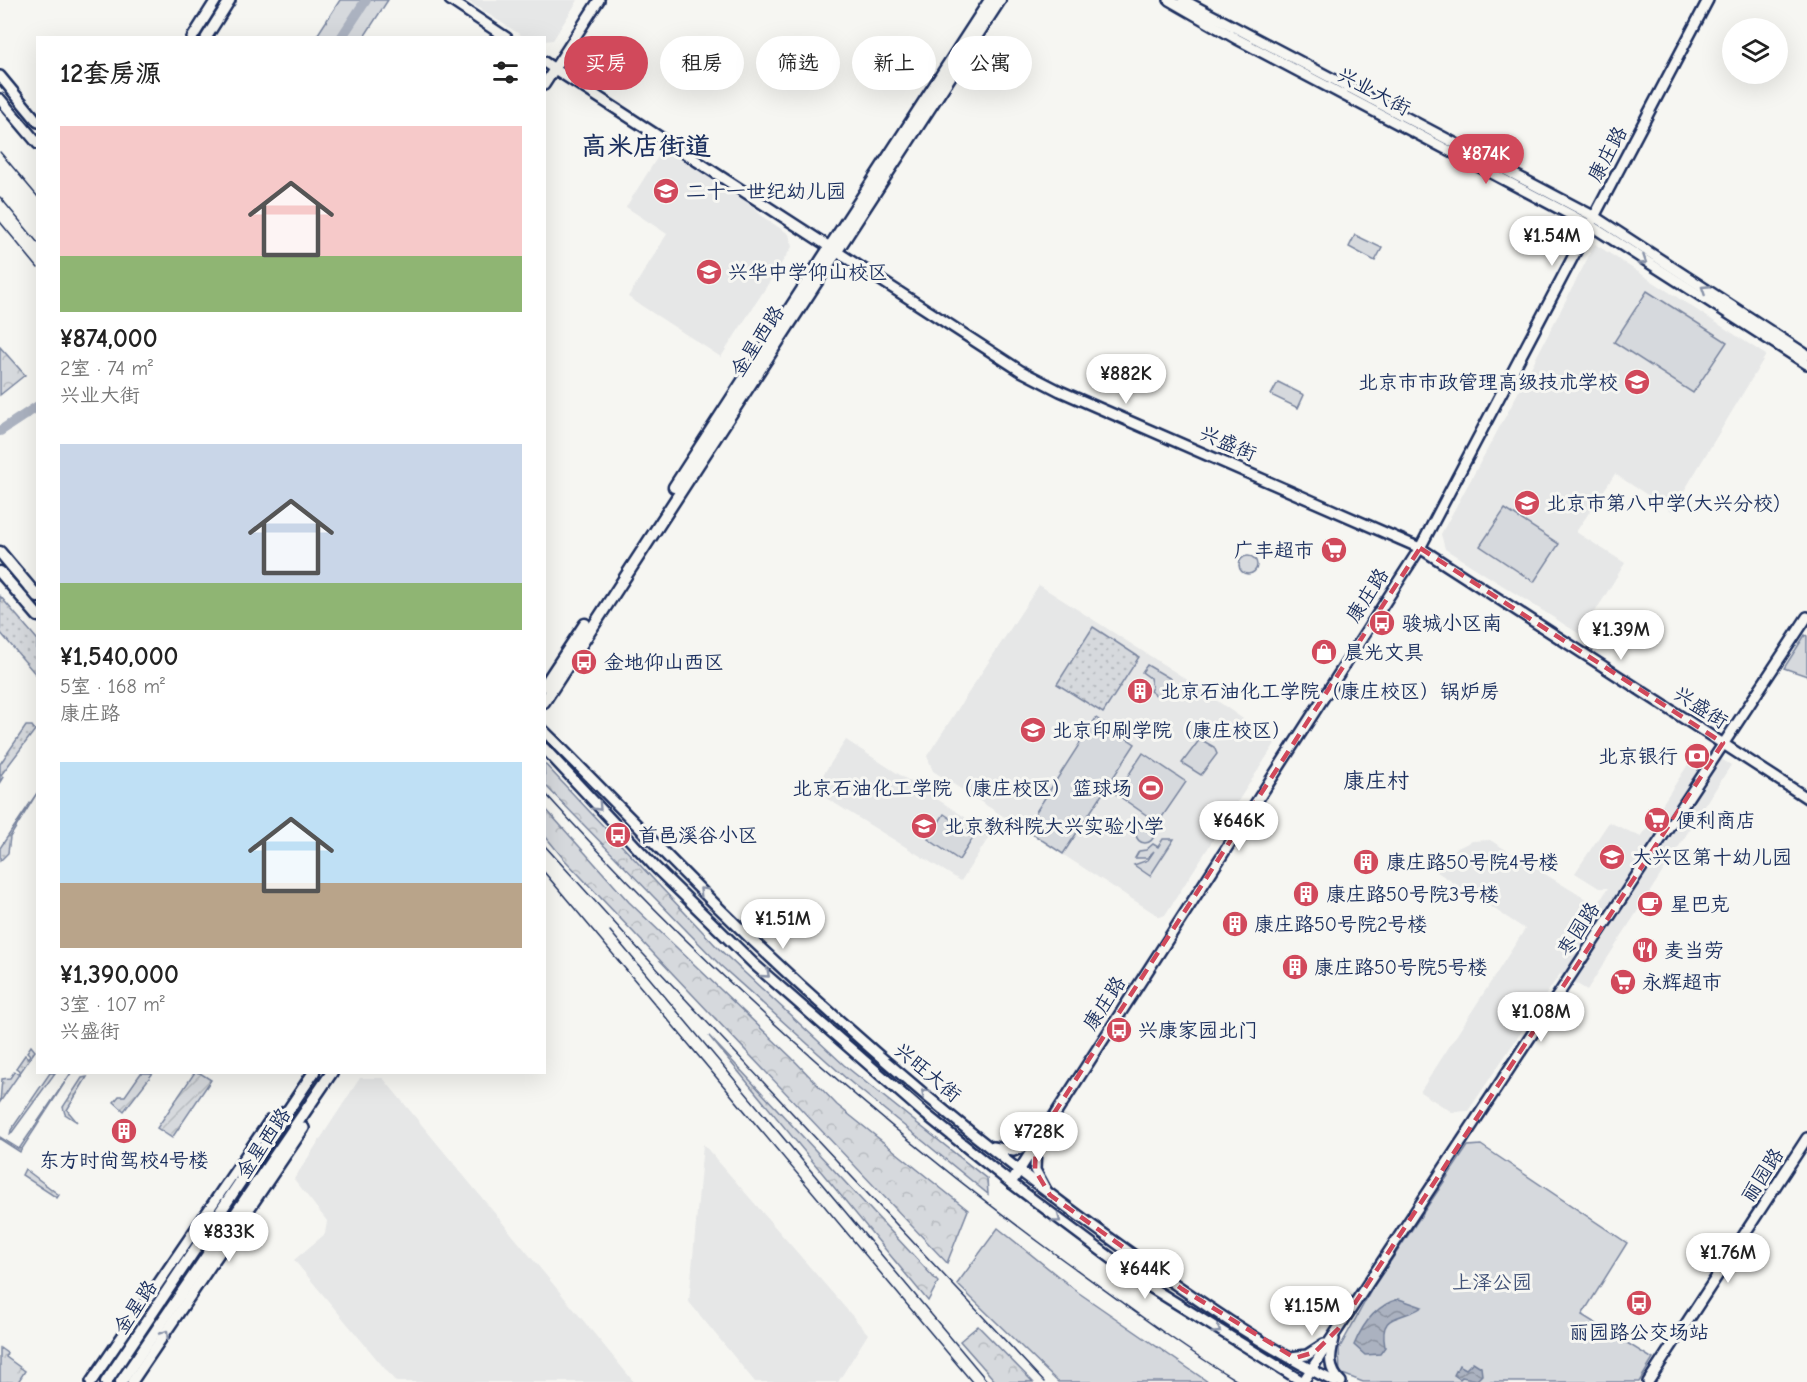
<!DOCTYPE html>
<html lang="zh">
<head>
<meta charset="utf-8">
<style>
	body { margin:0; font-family:"Comic Neue","LXGW WenKai TC",sans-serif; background:#f6f6f6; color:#222; height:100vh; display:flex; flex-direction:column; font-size:22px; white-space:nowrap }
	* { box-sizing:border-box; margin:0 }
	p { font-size:20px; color:#767676 }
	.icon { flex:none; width:33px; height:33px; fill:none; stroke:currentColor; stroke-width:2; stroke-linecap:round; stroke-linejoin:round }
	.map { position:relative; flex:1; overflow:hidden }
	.sheet { position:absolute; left:36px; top:36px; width:510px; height:1038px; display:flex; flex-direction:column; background:#fff; border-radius:0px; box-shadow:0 6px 24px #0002 }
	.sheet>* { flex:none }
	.top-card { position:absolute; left:564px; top:36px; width:570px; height:54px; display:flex; gap:12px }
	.controls { position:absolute; left:1722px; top:18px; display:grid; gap:12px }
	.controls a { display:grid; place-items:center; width:66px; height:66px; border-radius:50%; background:#fff; box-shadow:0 6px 24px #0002; font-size:30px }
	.price { position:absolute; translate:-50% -51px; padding:0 14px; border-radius:21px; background:#fff; color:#222; font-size:20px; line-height:39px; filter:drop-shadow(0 2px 3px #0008) }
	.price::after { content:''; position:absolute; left:50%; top:36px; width:18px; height:14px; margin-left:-9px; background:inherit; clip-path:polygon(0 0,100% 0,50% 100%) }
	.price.on { background:#d1495b; color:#fff }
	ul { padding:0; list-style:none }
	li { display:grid; align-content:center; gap:12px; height:318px; padding:0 24px }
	li span { display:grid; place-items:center; height:186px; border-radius:0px; color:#555 }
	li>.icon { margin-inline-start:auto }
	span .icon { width:108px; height:108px; fill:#fffc; stroke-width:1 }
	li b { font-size:26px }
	h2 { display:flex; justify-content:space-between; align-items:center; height:72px; padding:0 24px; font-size:26px }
	.chip { padding:0 21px; border-radius:27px; background:#fff; box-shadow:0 6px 24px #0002; font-size:21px; line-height:54px }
	.chip.on { background:#d1495b; color:#fff }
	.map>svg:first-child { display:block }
	.built { fill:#e6e7e7 }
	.grass { fill:url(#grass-dots); stroke:#78849e; stroke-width:1.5 }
	.forest { fill:url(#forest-crowns); stroke:#78849e; stroke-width:1.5 }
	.park { fill:#d6d9dd; stroke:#78849e; stroke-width:1.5 }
	.garden { fill:url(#garden-furrows); stroke:#78849e; stroke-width:1.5 }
	.water { fill:url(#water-waves); stroke:#717e99; stroke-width:1.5 }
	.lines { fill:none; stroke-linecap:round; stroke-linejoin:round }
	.river { stroke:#abb2c0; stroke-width:10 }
	.secondary-casing { stroke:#1b2f5e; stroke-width:14 }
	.primary-casing { stroke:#1b2f5e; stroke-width:15 }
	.secondary { stroke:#f6f6f2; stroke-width:9 }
	.primary { stroke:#f6f6f2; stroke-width:10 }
	.rail { stroke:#1b2f5e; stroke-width:1.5 }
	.oneway { stroke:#8892a8 }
	.marked { fill:none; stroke:#d1495b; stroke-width:4.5; stroke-dasharray:12 8; stroke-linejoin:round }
	.labels { text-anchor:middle; stroke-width:6; stroke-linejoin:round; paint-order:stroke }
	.street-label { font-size:20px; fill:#1b2f5e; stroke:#f6f6f2 }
	.poi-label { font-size:20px; fill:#1b2f5e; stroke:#f6f6f2; text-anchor:start }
	.park-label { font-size:20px; fill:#405177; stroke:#f6f6f2 }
	.quarter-label { font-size:22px; fill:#1b2f5e; stroke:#f6f6f2 }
	.district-label { font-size:26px; font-weight:bold; fill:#1b2f5e; stroke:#f6f6f2 }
</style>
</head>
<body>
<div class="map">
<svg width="1807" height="1382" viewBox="0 0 1807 1382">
	<defs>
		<pattern id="grass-dots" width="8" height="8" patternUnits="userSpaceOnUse" patternTransform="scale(1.5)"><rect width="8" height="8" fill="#d6d9dd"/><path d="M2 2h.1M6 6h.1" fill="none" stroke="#b7bbc0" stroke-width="1.8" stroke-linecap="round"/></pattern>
		<pattern id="forest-crowns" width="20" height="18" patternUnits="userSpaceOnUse" patternTransform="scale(1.5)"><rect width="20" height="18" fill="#d6d9dd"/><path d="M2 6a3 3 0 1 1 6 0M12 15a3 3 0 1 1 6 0" fill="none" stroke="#b7bbc0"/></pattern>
		<pattern id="garden-furrows" width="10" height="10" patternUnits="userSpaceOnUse" patternTransform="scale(1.5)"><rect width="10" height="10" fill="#d6d9dd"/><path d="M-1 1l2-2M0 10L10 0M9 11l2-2" fill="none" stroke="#b7bbc0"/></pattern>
		<pattern id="water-waves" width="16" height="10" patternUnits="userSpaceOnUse" patternTransform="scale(1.5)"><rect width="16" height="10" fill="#abb2c0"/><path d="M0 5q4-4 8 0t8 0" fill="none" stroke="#8a919f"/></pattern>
	</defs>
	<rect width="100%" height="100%" fill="#f6f6f2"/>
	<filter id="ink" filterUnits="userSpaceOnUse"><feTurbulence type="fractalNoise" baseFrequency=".0167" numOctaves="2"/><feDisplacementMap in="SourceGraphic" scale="12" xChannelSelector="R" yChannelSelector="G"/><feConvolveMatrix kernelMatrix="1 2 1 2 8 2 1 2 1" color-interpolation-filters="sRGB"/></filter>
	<g filter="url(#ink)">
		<!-- built -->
		<g class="built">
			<polygon points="466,0 578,0 553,40 545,41 544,38 524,37"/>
			<polygon points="664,147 749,203 763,217 789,234 792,247 721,357 628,297 667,234 626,207"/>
			<polygon points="1595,244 1766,355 1672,511 1615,474 1576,532 1625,563 1581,635 1445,549 1441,534 1510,408"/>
			<polygon points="1039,585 1186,679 1276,742 1165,915 1160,917 933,771 927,756"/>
			<polygon points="846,740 991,834 961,881 813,790"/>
			<polygon points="1700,746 1731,765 1587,990 1560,974 1468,1111 1452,1112 1420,1092 1525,929 1434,870 1439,857 1472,841 1490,840 1597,906 1608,888 1599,888 1575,873 1609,822 1641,837"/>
			<polygon points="360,1078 383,1078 634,1382 396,1382 294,1260 325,1234 327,1221 294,1179"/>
			<polygon points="703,1144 868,1334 838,1382 755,1382 689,1302"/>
		</g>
		<!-- grass -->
		<g class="grass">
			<polygon points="0,596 37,639 37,676 0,632"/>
			<polygon points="1093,627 1139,657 1103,713 1057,684"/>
			<polygon points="26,726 32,726 35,730 1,775 3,777 0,782 0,764"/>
			<polygon points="37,793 10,837 8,853 0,861 0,848"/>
			<polygon points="31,1046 35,1051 0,1102 2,1079 10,1078 14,1072 18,1073 20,1071 16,1068 25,1055 28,1058 30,1055 27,1052"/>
			<polygon points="50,1073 55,1073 10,1135 11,1130"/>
			<polygon points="71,1073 20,1152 0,1139 0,1137 19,1149"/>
			<polygon points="87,1077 67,1110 77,1122 65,1114 63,1107 82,1078"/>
			<polygon points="25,1169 59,1195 57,1198 22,1175"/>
		</g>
		<!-- forest -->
		<g class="forest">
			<polygon points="0,347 25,375 0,395"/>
			<polygon points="544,763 717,947 844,1065 987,1179 988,1194 848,1080 721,966 545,785"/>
			<polygon points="544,807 629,902 791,1057 837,1105 968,1210 947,1263 563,858 545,836"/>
			<polygon points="709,1036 938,1282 928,1301"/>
			<polygon points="978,1326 1033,1382 996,1382 960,1341"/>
			<polygon points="0,1348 7,1353 6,1357 25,1371 18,1382 0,1382"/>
		</g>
		<!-- park -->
		<g class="park">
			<polygon points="340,0 388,0 364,37 316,37"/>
			<polygon points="1355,235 1382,248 1375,261 1349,247"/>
			<polygon points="1647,291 1727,342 1693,393 1614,342"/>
			<polygon points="1278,382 1304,395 1298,408 1271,395"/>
			<polygon points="1505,509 1559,544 1534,582 1480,546"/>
			<circle cx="1248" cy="565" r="9"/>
			<polygon points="1805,635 1807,636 1807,676 1784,668"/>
			<polygon points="1147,665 1171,679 1160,698 1150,691 1152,687 1150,678 1142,672"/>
			<polygon points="1096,718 1135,744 1063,854 1025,829"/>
			<polygon points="1200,739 1214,747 1217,754 1201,775 1182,763"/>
			<polygon points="1143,753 1186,782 1158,823 1116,794"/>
			<polygon points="944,814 975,835 959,860 928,839"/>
			<circle cx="1145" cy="834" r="9"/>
			<polygon points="1163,839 1174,839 1150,876 1134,865 1148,860 1154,851 1147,858 1135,858 1139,851 1146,850 1153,844 1158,847"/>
			<polygon points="1481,1145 1627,1243 1582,1315 1653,1359 1639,1382 1363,1382 1340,1373 1339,1349 1372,1289 1468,1146"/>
			<polygon points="998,1228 1079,1293 1208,1382 1058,1382 957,1284"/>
		</g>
		<!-- garden -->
		<g class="garden">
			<polygon points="195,1072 200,1073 211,1080 172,1138 157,1128"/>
			<polygon points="141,1073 153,1073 124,1111 114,1102 119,1096 125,1096"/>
		</g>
		<!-- water -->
		<g class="water">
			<path d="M 1399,1299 L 1422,1307 C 1402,1321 1378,1311 1385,1347 L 1380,1354 L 1365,1355 L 1354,1345 C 1363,1323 1376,1305 1399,1299 Z"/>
			<polygon points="1473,1362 1481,1367 1482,1375 1477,1380 1462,1377 1460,1379 1454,1375 1459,1365 1466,1369"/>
		</g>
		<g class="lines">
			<!-- river -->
			<g class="river">
				<polyline points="341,38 366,0"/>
				<polyline points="0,431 38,406"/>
			</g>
			<!-- secondary casing -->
			<g class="secondary-casing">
				<g id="secondary">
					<polyline points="450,0 507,38"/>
					<polyline points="1169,0 1237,39 1590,225 1807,364"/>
					<polyline points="1183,0 1595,217 1807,355"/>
					<polyline points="192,38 216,0"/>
					<polyline points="206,38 230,0"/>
					<polyline points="544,62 1021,371 1060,391 1420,548 1807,798"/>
					<polyline points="0,76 38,122"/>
					<polyline points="544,85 599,0"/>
					<polyline points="0,99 38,144"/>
					<path d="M 544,731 C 604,790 662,852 722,911 C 846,1032 980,1146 1122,1247 C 1190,1295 1260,1345 1335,1382"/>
					<polyline points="544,748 655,867 755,965 924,1113 1011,1183 1147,1285 1303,1382"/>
					<polyline points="993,1147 1014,1151 1036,1141"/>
					<polyline points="1036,1147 1035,1170 1046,1190"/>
					<polyline points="1011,1183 1420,548 1708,0"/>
					<path d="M 1334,1339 C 1329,1357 1328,1369 1341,1382"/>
					<polyline points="1291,1357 1307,1355 1324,1344"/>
					<polyline points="91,1382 270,1120 288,1110"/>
					<polyline points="132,1382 304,1128"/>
					<polyline points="1303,1382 1807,617"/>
					<polyline points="1648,1382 1807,1138"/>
				</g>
			</g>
			<!-- primary casing -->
			<g class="primary-casing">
				<g id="primary">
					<polyline points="674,487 990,0"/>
					<polyline points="0,552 38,597"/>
					<polyline points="0,572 38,616"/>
					<polyline points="544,686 585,624"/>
					<polyline points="544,702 1000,0"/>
					<polyline points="106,1382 314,1072"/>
					<polyline points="121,1382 332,1072"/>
				</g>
			</g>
			<!-- secondary -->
			<use href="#secondary" class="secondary"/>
			<!-- primary -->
			<use href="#primary" class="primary"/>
			<!-- rail -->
			<g class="rail">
				<polyline points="0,152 38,197"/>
				<polyline points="0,197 38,243"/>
				<polyline points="0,222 38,268"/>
				<path d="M 544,792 C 700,965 874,1121 1062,1259 C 1120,1301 1178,1345 1239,1382"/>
				<polyline points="544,845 631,941 1044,1382"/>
				<polyline points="544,872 972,1382"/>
				<polyline points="610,931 988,1382"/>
			</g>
		</g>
		<!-- one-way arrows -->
		<defs><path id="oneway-chevron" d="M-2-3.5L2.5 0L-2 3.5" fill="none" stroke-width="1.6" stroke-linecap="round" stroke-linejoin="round" transform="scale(1.5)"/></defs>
		<g class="oneway">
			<use href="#oneway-chevron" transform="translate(1643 261) rotate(33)"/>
			<use href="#oneway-chevron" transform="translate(1705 289) rotate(-147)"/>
			<use href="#oneway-chevron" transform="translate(598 807) rotate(47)"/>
			<use href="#oneway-chevron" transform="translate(703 891) rotate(-135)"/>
			<use href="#oneway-chevron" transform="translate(766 974) rotate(41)"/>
			<use href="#oneway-chevron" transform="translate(925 1093) rotate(-139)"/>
			<use href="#oneway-chevron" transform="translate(1057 1219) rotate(37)"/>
			<use href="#oneway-chevron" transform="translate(1217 1330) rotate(33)"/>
			<use href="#oneway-chevron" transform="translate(165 1334) rotate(-56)"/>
		</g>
	</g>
	<!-- marked area -->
	<path class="marked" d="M 1420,548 L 1723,743 L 1338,1329 L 1315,1352 L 1295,1358 L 1182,1289 L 1050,1195 L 1035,1170 L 1036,1141 Z"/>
	<!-- icons -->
	<defs>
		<g id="school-disc" transform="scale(1.35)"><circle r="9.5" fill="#d1495b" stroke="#f6f6f2"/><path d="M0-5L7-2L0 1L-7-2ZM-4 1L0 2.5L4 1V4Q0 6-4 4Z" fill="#fff"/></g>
		<g id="supermarket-disc" transform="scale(1.35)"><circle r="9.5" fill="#d1495b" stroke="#f6f6f2"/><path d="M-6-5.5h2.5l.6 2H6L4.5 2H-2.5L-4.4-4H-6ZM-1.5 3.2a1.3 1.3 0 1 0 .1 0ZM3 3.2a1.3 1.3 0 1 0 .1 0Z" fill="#fff"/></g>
		<g id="bus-disc" transform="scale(1.35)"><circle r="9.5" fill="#d1495b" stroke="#f6f6f2"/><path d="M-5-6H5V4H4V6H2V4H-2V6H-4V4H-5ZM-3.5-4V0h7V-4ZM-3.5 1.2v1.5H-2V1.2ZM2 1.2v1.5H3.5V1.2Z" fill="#fff"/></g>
		<g id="shop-disc" transform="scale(1.35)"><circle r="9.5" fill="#d1495b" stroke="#f6f6f2"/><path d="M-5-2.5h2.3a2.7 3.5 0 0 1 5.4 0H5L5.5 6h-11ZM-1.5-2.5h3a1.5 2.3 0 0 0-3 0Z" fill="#fff"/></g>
		<g id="building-disc" transform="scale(1.35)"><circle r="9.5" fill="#d1495b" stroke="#f6f6f2"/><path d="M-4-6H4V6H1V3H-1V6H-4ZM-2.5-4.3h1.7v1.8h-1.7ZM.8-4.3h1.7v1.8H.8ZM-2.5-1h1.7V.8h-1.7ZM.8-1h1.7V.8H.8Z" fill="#fff"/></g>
		<g id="university-disc" transform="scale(1.35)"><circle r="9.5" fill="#d1495b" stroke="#f6f6f2"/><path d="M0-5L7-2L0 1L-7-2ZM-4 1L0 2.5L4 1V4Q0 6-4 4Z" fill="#fff"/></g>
		<g id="bank-disc" transform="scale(1.35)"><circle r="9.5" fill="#d1495b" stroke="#f6f6f2"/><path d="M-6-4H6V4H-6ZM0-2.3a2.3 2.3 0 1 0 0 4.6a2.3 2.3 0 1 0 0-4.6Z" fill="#fff"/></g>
		<g id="stadium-disc" transform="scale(1.35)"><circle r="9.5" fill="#d1495b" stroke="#f6f6f2"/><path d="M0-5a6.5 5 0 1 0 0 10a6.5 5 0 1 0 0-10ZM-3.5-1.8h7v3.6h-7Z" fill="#fff"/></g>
		<g id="cafe-disc" transform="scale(1.35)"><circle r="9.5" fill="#d1495b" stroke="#f6f6f2"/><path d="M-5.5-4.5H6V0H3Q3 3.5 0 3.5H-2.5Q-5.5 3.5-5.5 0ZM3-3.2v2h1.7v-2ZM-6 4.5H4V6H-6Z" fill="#fff"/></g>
		<g id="restaurant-disc" transform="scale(1.35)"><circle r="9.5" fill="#d1495b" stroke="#f6f6f2"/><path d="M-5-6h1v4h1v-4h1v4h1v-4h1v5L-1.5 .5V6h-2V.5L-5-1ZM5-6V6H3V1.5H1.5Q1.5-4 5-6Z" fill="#fff"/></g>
	</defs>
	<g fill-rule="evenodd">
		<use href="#school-disc" x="666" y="191"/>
		<use href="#school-disc" x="709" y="272"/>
		<use href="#school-disc" x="1637" y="382"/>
		<use href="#school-disc" x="1527" y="503"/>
		<use href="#supermarket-disc" x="1334" y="550"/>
		<use href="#bus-disc" x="1382" y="623"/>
		<use href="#shop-disc" x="1324" y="652"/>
		<use href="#bus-disc" x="584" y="662"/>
		<use href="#building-disc" x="1140" y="691"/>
		<use href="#university-disc" x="1033" y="730"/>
		<use href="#bank-disc" x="1697" y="756"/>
		<use href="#stadium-disc" x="1151" y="788"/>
		<use href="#supermarket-disc" x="1657" y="820"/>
		<use href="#school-disc" x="924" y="826"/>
		<use href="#bus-disc" x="618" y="835"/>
		<use href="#school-disc" x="1612" y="857"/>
		<use href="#building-disc" x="1366" y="862"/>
		<use href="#building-disc" x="1306" y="894"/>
		<use href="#cafe-disc" x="1650" y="904"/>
		<use href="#building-disc" x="1235" y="924"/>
		<use href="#restaurant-disc" x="1645" y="950"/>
		<use href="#building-disc" x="1295" y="967"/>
		<use href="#supermarket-disc" x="1623" y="982"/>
		<use href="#bus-disc" x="1119" y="1030"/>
		<use href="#building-disc" x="124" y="1131"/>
		<use href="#bus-disc" x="1639" y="1303"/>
	</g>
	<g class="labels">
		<!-- street labels -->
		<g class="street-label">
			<text transform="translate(1374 91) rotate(28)" y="7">兴业大街</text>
			<text transform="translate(1607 154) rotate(-62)" y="7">康庄路</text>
			<text transform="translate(757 341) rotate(-57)" y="7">金星西路</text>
			<text transform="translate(1228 443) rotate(23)" y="7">兴盛街</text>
			<text transform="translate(1367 595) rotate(-57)" y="7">康庄路</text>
			<text transform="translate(1701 707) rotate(33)" y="7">兴盛街</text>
			<text transform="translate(1578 929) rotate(-57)" y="7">枣园路</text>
			<text transform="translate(1104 1003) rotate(-57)" y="7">康庄路</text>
			<text transform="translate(928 1072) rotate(40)" y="7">兴旺大街</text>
			<text transform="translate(263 1143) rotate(-56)" y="7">金星西路</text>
			<text transform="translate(1762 1175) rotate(-57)" y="7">丽园路</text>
			<text transform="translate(135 1307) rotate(-56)" y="7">金星路</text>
		</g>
		<!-- poi labels -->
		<g class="poi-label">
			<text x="686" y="198">二十一世纪幼儿园</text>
			<text x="728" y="279">兴华中学仰山校区</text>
			<text x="1618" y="389" text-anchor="end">北京市市政管理高级技术学校</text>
			<text x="1546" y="510">北京市第八中学(大兴分校)</text>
			<text x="1314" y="557" text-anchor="end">广丰超市</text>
			<text x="1402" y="630">骏城小区南</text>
			<text x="1344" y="659">晨光文具</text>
			<text x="604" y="669">金地仰山西区</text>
			<text x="1160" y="698">北京石油化工学院（康庄校区）锅炉房</text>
			<text x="1052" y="737">北京印刷学院（康庄校区）</text>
			<text x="1678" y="763" text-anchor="end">北京银行</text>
			<text x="1132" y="795" text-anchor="end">北京石油化工学院（康庄校区）篮球场</text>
			<text x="1676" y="827">便利商店</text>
			<text x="944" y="833">北京教科院大兴实验小学</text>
			<text x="638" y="842">首邑溪谷小区</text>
			<text x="1632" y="864">大兴区第十幼儿园</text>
			<text x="1386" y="869">康庄路50号院4号楼</text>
			<text x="1326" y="901">康庄路50号院3号楼</text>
			<text x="1670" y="911">星巴克</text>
			<text x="1254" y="931">康庄路50号院2号楼</text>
			<text x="1664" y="957">麦当劳</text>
			<text x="1314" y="974">康庄路50号院5号楼</text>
			<text x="1642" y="989">永辉超市</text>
			<text x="1138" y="1037">兴康家园北门</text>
			<text x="124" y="1167" text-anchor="middle">东方时尚驾校4号楼</text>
			<text x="1639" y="1339" text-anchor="middle">丽园路公交场站</text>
		</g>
		<!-- park labels -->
		<g class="park-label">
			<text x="1492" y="1289">上泽公园</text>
		</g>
		<!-- quarter labels -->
		<g class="quarter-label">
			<text x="1376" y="788">康庄村</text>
		</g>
		<!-- district labels -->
		<g class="district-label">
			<text x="646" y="155">高米店街道</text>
		</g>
	</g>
</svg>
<div class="controls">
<a><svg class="icon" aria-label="layers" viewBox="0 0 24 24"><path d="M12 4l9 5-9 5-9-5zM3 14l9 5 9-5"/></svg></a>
</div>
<b class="price on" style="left:1486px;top:185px">¥874K</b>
<b class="price" style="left:1552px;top:267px">¥1.54M</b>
<b class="price" style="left:1126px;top:405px">¥882K</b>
<b class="price" style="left:1621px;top:661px">¥1.39M</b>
<b class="price" style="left:1239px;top:852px">¥646K</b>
<b class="price" style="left:783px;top:950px">¥1.51M</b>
<b class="price" style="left:1541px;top:1043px">¥1.08M</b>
<b class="price" style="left:1039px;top:1163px">¥728K</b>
<b class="price" style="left:229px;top:1263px">¥833K</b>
<b class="price" style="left:1728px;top:1284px">¥1.76M</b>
<b class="price" style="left:1145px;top:1300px">¥644K</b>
<b class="price" style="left:1312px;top:1337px">¥1.15M</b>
<div class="top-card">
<a class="chip on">买房</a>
<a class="chip">租房</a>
<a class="chip">筛选</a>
<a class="chip">新上</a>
<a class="chip">公寓</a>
</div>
<section class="sheet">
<h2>12套房源<svg class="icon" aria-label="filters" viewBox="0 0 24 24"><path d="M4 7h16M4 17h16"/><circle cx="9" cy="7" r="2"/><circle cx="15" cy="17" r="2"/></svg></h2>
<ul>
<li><span style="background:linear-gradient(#f6c9c9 70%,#8fb573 0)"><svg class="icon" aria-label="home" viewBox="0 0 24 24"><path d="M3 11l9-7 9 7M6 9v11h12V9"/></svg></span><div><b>¥874,000</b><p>2室 · 74 m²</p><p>兴业大街</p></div></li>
<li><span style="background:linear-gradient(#c9d6e8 75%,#8fb573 0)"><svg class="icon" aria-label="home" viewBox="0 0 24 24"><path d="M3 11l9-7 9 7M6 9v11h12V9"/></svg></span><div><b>¥1,540,000</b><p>5室 · 168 m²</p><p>康庄路</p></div></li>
<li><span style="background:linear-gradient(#bfe0f5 65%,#b9a48a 0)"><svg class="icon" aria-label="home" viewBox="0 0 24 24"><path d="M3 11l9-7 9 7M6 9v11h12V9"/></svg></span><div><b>¥1,390,000</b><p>3室 · 107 m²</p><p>兴盛街</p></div></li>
</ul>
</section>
</div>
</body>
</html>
